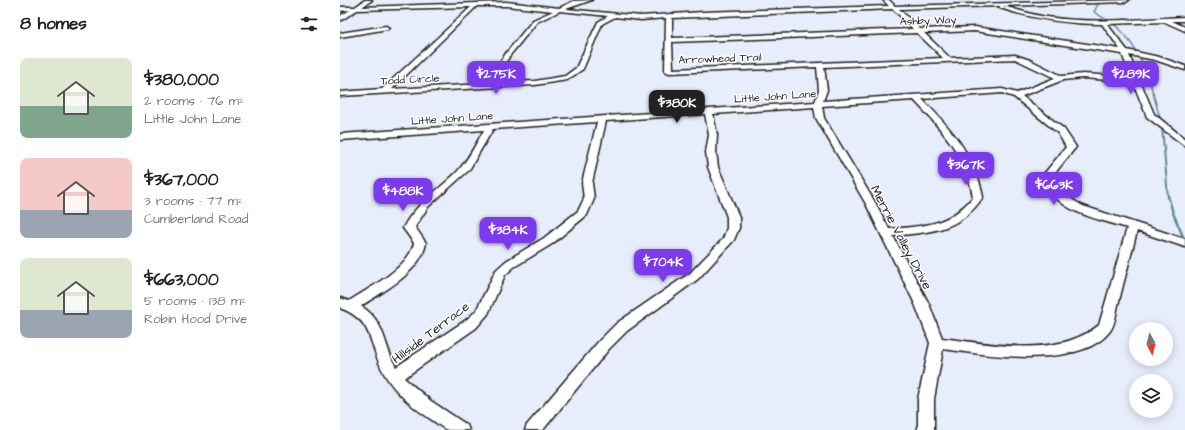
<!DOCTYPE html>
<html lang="en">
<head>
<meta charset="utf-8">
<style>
	body { margin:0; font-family:"Architects Daughter",sans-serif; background:#f6f6f6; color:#222; height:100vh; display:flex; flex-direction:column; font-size:15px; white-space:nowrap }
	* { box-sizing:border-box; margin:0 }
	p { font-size:13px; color:#767676 }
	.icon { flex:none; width:22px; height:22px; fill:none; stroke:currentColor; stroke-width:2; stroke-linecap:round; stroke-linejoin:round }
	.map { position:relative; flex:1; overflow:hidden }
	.sheet { display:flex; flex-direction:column; background:#fff; width:340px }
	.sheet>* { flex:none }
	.needle { width:26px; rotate:173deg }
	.controls { position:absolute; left:789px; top:322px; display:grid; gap:8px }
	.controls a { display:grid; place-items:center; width:44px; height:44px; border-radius:50%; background:#fff; box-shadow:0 2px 10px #0003; font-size:20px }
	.price { position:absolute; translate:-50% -34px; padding:0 9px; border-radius:8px; background:#7c3aed; color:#fff; font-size:13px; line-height:26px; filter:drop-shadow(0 1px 2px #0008) }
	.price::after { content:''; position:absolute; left:50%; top:24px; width:12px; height:9px; margin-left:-6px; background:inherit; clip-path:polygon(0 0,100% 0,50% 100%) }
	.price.on { background:#222; color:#fff }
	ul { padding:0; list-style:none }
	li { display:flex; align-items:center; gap:12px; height:100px; padding:0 20px }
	li span { display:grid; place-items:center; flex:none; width:112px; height:80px; border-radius:8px; color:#555 }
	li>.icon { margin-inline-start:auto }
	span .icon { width:48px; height:48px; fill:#fffc; stroke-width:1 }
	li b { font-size:17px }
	h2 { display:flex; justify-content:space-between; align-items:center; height:48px; padding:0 20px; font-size:17px }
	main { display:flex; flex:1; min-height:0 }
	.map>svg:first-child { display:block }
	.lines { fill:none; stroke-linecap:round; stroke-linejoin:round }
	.stream-far2 { stroke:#5d8b96; stroke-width:1.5 }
	.stream-far1 { stroke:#5d8b96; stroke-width:2 }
	.stream { stroke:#5d8b96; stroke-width:2.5 }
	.street-casing { stroke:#1c1c1c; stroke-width:3 }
	.street { fill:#fff; fill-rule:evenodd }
	.labels { text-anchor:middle; stroke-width:3; stroke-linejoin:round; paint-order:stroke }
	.far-street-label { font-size:11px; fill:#1c1c1c; stroke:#fff }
	.street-label { font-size:13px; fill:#1c1c1c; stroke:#fff }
</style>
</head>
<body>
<main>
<section class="sheet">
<h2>8 homes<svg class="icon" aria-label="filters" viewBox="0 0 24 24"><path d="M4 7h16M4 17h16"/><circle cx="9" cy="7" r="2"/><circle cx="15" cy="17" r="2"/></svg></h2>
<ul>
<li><span style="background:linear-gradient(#dfe7d0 60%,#7fa58c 0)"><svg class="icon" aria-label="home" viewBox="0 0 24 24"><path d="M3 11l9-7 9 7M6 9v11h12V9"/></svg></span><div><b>$380,000</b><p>2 rooms · 76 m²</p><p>Little John Lane</p></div></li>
<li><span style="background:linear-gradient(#f6c9c9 65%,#9aa5b1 0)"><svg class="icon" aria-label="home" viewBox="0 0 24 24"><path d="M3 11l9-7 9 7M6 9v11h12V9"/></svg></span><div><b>$367,000</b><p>3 rooms · 77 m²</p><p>Cumberland Road</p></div></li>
<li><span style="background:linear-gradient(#dfe7d0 65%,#9aa5b1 0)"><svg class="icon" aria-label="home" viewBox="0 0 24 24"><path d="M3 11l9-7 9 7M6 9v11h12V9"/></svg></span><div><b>$663,000</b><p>5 rooms · 138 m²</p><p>Robin Hood Drive</p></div></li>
</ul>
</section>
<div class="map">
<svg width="845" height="430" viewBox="0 0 845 430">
	<rect width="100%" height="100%" fill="#e8edfb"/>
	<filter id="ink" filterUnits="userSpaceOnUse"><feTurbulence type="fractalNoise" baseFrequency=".025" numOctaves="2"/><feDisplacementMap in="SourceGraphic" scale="8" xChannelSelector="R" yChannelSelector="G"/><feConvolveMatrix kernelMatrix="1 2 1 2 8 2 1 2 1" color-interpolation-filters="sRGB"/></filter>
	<g filter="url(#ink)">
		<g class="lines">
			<!-- stream-far2 -->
			<path class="stream-far2" d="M 760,0 L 754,12 C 761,17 771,21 777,27 C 804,53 810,81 819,115"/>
			<!-- stream-far1 -->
			<g class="stream-far1">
				<polyline points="819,114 821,122"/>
				<polyline points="822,126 828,197"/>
			</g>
			<!-- stream -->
			<polyline class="stream" points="828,196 833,213 845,241"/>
			<!-- street casing -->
			<g class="street-casing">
				<g id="street">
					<path d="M 25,0 L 32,0 L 22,7 L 166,2 L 219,8 L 234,1 L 252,0 L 226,9 L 301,16 L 363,12 L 549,6 L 543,0 L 549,0 L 555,6 L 789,0 L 786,2 L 663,6 C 678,10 692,15 707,17 C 753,24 799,19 845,17 L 845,21 L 832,21 L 845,27 L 845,31 L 825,22 L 767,24 L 787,50 L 819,57 L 845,66 L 845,70 L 815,60 L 789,55 L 814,114 L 845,139 L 845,146 L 807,117 L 793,82 L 743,78 L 723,80 L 682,96 L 724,129 L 736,147 L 714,174 L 720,189 L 726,196 L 743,206 L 845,239 L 845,247 L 797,231 C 791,256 784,280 778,305 C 776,313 775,325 770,331 C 741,370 645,355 603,349 L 594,399 L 594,430 L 578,430 L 578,399 L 590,343 L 575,304 L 526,204 L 476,118 L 474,107 L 373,114 L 377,135 L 376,152 L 378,167 L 399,217 L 399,228 L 394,240 L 358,279 L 287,331 L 269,349 L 203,430 L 185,430 L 187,425 L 259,341 L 277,323 L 350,273 L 383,239 L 387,228 L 387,217 L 368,167 L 366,152 L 369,135 L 365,114 L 266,121 L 252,183 L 254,199 L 247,215 L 212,244 L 174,267 L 165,275 L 148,314 L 136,328 L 64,378 L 91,401 L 127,425 L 129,430 C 123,430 115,430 108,430 C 103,429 97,423 92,420 C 71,406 50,389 40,365 C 28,338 32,320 0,308 L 0,298 L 9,301 C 29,288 69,268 74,243 L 63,228 C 76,203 98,191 117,172 C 128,160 136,144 144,130 L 0,140 L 0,134 L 475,102 L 479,90 L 477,67 L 329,73 L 325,71 L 326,18 L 301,20 L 275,17 L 262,24 L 243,69 L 227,80 L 195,85 L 0,96 L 0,92 L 42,89 L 131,7 L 17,10 L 0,21 L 0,16 L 10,10 L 0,11 L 0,7 L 15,7 ZM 137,6 L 166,6 L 213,11 L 193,20 L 167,52 L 144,84 L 52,89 ZM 660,6 L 660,8 C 693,19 726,24 762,24 L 780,49 L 635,27 L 580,29 L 559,9 ZM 553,9 L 573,29 L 332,38 L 332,18 ZM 220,11 L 268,16 L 258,22 L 236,68 L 225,76 L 195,81 L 152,83 L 171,54 L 197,22 ZM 635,31 L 782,54 L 791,77 L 743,74 L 722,76 L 690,60 L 675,55 L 610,58 L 584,33 ZM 577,33 L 603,58 L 333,69 L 332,42 ZM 675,59 L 715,78 L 677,93 L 662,89 L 483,101 L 487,90 L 484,67 ZM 662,93 L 674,97 L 718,133 L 726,147 L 704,174 C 706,180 708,187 711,192 C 726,214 763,220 787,228 L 759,325 C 717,359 651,344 602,338 L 589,304 L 553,236 C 591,232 620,231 643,197 C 636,156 610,128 582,99 ZM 574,100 C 601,129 627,156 633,197 C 609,226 584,226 549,229 L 536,204 L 484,118 L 482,106 ZM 257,122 L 242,183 L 244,199 L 238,211 L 204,238 L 166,261 L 156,270 L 136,311 L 126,320 L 56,367 C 43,344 46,322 21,306 C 44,291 81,272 86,243 L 75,227 L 88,207 L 129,170 L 153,129 Z"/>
					<polygon points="46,26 49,28 48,29 0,37 0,33"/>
				</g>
			</g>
			<!-- street -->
			<use href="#street" class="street"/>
		</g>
	</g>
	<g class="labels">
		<!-- far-street labels -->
		<g class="far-street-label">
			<text transform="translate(588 20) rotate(-2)" y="4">Ashby Way</text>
			<text transform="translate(380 58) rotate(-2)" y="4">Arrowhead Trail</text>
			<text transform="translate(70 79) rotate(-3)" y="4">Todd Circle</text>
			<text transform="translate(435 96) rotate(-4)" y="4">Little John Lane</text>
			<text transform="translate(112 118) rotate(-4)" y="4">Little John Lane</text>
		</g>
		<!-- street labels -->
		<g class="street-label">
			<text transform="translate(562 237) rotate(62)" y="5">Merrie Valley Drive</text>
			<text transform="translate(90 332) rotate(-37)" y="5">Hillside Terrace</text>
		</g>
	</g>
</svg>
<div class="controls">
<a><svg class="needle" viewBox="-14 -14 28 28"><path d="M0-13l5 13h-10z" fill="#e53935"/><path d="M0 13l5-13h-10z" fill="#767676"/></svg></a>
<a><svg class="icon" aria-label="layers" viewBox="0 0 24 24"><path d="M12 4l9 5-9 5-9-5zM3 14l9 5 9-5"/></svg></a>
</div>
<b class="price" style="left:156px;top:95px">$275K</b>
<b class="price" style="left:791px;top:95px">$289K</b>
<b class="price on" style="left:337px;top:124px">$380K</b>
<b class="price" style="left:626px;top:186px">$367K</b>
<b class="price" style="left:714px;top:206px">$663K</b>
<b class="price" style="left:63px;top:212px">$488K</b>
<b class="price" style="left:168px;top:251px">$384K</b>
<b class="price" style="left:323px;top:283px">$704K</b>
</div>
</main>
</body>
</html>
